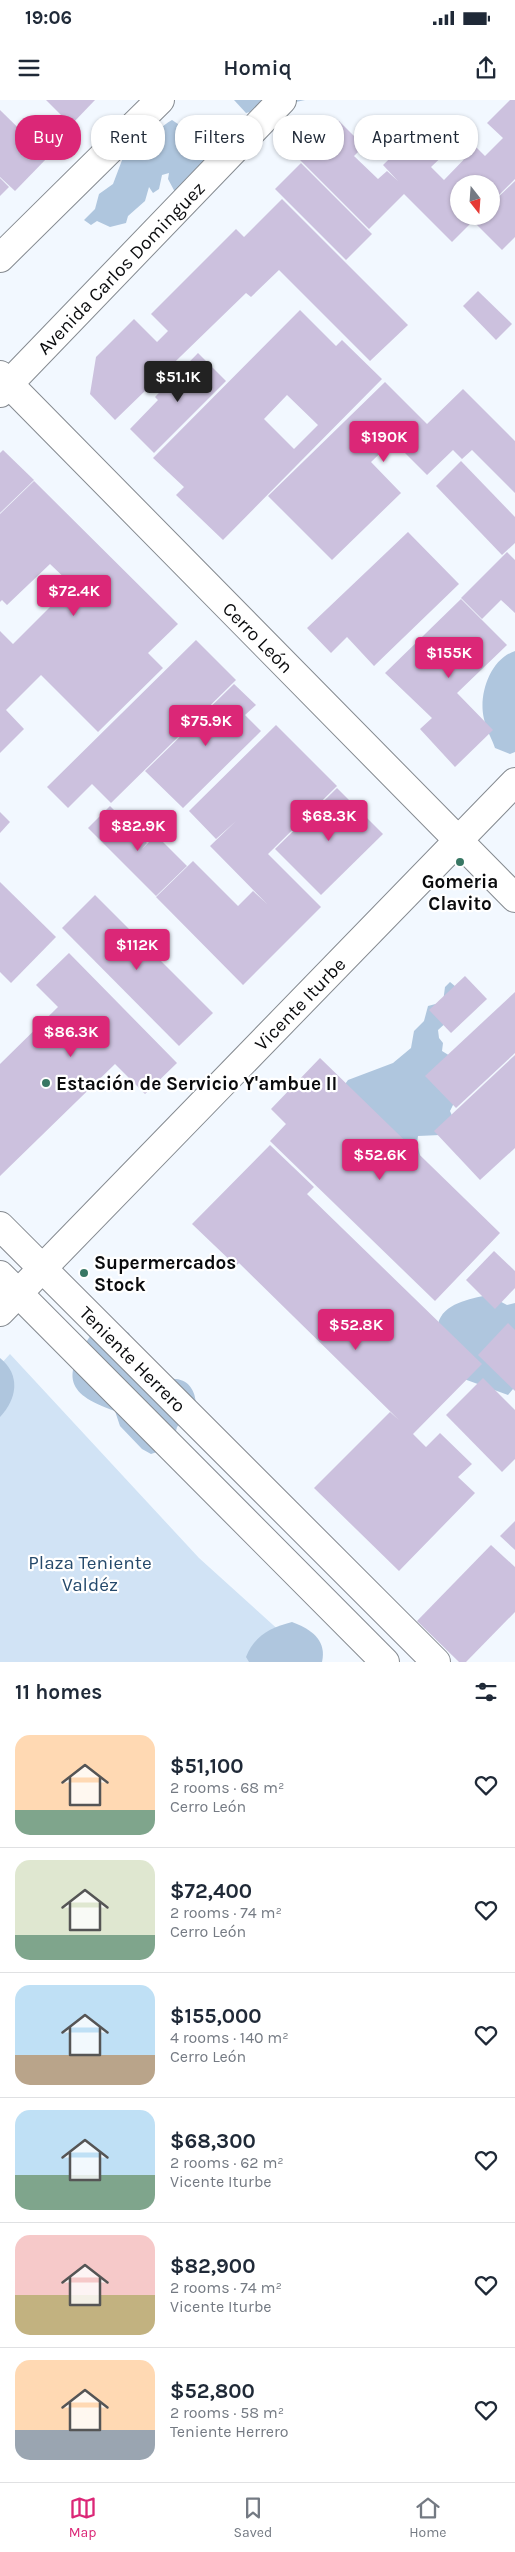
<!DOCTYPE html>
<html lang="en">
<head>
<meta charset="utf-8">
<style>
	body { margin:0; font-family:Karla,sans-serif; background:#f6f6f7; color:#1f2937; height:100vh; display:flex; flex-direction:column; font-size:19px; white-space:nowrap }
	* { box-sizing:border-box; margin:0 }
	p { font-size:16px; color:#747a83 }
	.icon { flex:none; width:28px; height:28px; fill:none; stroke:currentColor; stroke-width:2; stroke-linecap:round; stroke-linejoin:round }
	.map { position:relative; height:1562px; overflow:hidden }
	.details { display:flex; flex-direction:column; background:#fff; flex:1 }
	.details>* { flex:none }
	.top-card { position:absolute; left:15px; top:15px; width:485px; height:45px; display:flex; gap:10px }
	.needle { width:32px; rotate:163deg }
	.controls { position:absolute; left:450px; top:75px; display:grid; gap:10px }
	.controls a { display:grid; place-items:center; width:50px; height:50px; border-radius:50%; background:#fff; box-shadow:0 1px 4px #0004; font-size:25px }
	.price { position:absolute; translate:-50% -42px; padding:0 11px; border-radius:5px; background:#db2777; color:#fff; font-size:16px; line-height:32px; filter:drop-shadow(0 1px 2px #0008) }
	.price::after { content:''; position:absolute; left:50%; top:30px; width:15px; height:11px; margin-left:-8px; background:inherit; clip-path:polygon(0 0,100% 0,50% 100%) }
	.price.active { background:#222; color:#fff }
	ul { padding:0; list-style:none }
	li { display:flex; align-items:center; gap:15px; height:125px; padding:0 15px }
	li+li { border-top:1px solid #e0e1e3 }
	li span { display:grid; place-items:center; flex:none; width:140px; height:100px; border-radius:15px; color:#555 }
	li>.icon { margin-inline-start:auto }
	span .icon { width:60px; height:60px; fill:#fffc; stroke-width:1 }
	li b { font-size:21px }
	h2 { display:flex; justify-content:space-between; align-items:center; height:60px; padding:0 15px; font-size:21px }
	.chip { padding:0 18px; border-radius:20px; background:#fff; box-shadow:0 1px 4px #0004; font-size:18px; line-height:45px }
	.chip.active { background:#db2777; color:#fff }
	.status { display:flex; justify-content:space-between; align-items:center; height:35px; padding:0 25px; background:#fff; direction:ltr }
	.status svg { height:14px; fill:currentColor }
	header { display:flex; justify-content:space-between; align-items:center; height:65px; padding:0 15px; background:#fff; font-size:22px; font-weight:600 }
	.menu { display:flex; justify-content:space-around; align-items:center; height:70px; border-top:1px solid #e0e1e3; background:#fff; font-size:14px; color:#747a83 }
	.menu a { display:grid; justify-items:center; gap:2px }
	.menu .active { color:#db2777 }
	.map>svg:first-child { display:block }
	.green { fill:#d1e3f5 }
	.forest { fill:#afc6de }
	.building { fill:#ccc1de; fill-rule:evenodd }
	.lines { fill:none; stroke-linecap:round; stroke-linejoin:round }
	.minor-casing { stroke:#858a90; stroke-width:30 }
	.major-casing { stroke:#858a90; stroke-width:30 }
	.minor { stroke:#fff; stroke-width:28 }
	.major { stroke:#fff; stroke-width:28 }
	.poi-dot { fill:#387764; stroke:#fff; stroke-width:2 }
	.labels { text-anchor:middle; stroke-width:4.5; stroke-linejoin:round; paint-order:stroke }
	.street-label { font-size:19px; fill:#0a0b0d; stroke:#fff }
	.poi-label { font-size:19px; font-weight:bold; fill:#0a0b0d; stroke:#fff; text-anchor:start }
	.park-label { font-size:19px; fill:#25496b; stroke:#fff }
</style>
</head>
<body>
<div class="status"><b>19:06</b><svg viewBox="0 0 49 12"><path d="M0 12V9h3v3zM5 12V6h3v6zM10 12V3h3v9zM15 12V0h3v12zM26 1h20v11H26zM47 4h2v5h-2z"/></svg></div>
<header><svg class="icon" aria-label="menu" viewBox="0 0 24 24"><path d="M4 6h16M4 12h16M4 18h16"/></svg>Homiq<svg class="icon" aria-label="share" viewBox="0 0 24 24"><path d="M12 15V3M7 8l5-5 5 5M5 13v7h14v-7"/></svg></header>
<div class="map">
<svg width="515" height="1562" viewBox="0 0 515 1562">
	<rect width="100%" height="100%" fill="#f2f8ff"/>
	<!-- green -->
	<polygon class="green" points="10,1254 199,1458 314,1562 0,1562 0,1265"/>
	<!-- forest -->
	<g class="forest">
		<polygon points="234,0 305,0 246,13"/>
		<path d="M 172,20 L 184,28 L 188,58 L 211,54 L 216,60 L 176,94 L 168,79 L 169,73 L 162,75 L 159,89 L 153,93 L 149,87 L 145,101 L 128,116 L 126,123 L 110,127 L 97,121 L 91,125 L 84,120 L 95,109 L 99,94 L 113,84 L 124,55 L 148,49 C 150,37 161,26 172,20 Z"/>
		<path d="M 515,551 L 515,652 L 510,654 L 495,648 C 492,639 486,629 484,619 C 478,595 490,559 515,551 Z"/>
		<polygon points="450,882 456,887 449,920 438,930 439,938 443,943 442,951 455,959 453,1005 450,1011 453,1018 440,1035 418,1036 417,1043 422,1064 343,987 348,980 393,963 411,948 414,931 424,921 428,906 443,902 445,887"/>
		<path d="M 488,1195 L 507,1205 L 515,1203 L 515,1280 L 513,1289 L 508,1295 L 464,1279 L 438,1224 C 443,1203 470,1199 488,1195 Z"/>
		<path d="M 116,1226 L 129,1233 L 135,1249 L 165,1280 C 184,1275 196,1287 196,1306 L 177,1327 L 175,1335 L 163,1350 L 151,1354 L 142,1349 L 120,1326 L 115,1311 C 62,1293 63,1273 94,1231 Z"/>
		<path d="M 0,1258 C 21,1275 17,1299 0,1317 Z"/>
		<path d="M 292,1522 C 311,1529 327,1540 322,1562 L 249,1562 L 246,1557 C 255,1535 270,1528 292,1522 Z"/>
	</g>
	<!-- building -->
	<g class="building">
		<polygon points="46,0 95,0 71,25"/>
		<polygon points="510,0 515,0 515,79 491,103 491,84 459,84 459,116 478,116 452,142 404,94 369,129 300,60 339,21 364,46 354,56 378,79 387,71 398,81 383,65 426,23 450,49 431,67 444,80 476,47 485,56 503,38 487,23"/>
		<polygon points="0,10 48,57 15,91 0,77"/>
		<polygon points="301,63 372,134 346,160 275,89"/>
		<polygon points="0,78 9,87 0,96"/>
		<polygon points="515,81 515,137 502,150 474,122 479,116 491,116 491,104"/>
		<polygon points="282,99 408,225 370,261 279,170 251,197 246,193 115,320 90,294 96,257 134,219 157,242 168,231 151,214 236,129 244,137"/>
		<polygon points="478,191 512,224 496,240 463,206"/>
		<path d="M 300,210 L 336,246 L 342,240 L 382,279 L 223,440 L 176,395 L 184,387 L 153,358 ZM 287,295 L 318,325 L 294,349 L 264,319 Z"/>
		<polygon points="198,253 226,281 154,353 130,329 158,300 155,297"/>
		<polygon points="385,282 427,324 463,289 515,341 515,393 472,350 462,359 453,350 427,375 393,341 371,362 401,393 332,460 268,396"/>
		<polygon points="3,350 34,380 0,413 0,353"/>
		<polygon points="461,361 515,417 515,443 502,455 436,386"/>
		<polygon points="34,381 178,524 148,553 163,568 98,632 41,575 6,610 24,629 0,653 0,531 13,544 72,485 50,464 7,505 2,500 0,502 0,414"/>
		<polygon points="408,432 459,484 374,566 347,537 331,553 307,528"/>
		<polygon points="507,452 515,460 515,513 501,500 482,519 461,498"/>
		<polygon points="461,499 507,545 457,593 493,630 455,667 420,629 432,618 385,573"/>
		<polygon points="196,540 236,580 111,703 92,684 68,708 47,687"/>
		<polygon points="234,584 256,605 245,615 261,631 183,708 145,671"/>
		<polygon points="276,625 337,686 268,754 321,807 243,885 156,797 193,761 238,806 253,791 267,804 210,746 236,721 216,739 189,711"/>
		<polygon points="337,688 383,734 321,795 275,749"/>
		<polygon points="110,706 147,743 142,749 156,735 187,766 156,796 88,728"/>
		<polygon points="0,712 10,722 0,733"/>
		<polygon points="0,782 56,837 11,883 0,872"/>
		<polygon points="95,795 213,913 179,946 62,828"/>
		<polygon points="69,853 177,963 145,994 115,964 0,1076 0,964 58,907 36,885"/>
		<polygon points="465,876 487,899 451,933 429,910"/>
		<polygon points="515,892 515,953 456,1008 425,976"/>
		<polygon points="515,955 515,1048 480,1080 434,1031"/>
		<polygon points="320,958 500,1133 435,1201 270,1041 286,1024 271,1009"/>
		<polygon points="270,1045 314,1087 307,1094 482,1264 413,1334 426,1347 440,1333 472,1364 458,1377 475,1393 399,1471 314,1388 390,1312 399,1320 239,1163 236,1166 192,1124"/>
		<polygon points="494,1151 515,1171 515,1188 495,1209 466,1180"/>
		<polygon points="508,1223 515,1230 515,1291 478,1255"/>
		<polygon points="483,1278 515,1310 515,1359 502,1372 446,1315"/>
		<polygon points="515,1421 515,1450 500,1436"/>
		<polygon points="491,1445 515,1467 515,1512 466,1562 459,1562 417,1521"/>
	</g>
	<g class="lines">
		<!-- minor casing -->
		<g class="minor-casing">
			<g id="minor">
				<path id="s1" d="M 0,275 L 515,798"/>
				<path id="s2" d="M 0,1126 L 436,1562"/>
				<polyline points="0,1175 385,1562"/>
				<path id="s3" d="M 0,1212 L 515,682"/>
			</g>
		</g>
		<!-- major casing -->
		<g class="major-casing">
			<g id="major">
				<polyline points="0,158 160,0"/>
				<path id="s4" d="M 0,293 L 282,0"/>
			</g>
		</g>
		<!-- minor -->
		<use href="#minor" class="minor"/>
		<!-- major -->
		<use href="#major" class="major"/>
	</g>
	<!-- markers -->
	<g class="poi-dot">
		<circle cx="460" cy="762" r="5"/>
		<circle cx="46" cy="983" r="5"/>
		<circle cx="84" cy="1173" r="5"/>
	</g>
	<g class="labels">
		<!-- street labels -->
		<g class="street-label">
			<text dy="7" stroke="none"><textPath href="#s4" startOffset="174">Avenida Carlos Dominguez</textPath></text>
			<text dy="7" stroke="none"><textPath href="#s1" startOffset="368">Cerro León</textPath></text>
			<text dy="7" stroke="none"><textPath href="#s3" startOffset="430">Vicente Iturbe</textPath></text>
			<text dy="7" stroke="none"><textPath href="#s2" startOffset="188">Teniente Herrero</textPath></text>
		</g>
		<!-- poi labels -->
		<g class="poi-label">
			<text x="460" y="788" text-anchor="middle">Gomeria<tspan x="460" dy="22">Clavito</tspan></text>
			<text x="56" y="990">Estación de Servicio Y'ambue II</text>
			<text x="94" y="1169">Supermercados<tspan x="94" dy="22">Stock</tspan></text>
		</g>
		<!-- park labels -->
		<g class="park-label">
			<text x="90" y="1469">Plaza Teniente<tspan x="90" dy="22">Valdéz</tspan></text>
		</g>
	</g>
</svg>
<div class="controls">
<a><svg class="needle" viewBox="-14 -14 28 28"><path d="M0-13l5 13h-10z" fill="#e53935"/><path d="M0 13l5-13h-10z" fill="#747a83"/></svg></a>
</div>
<b class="price active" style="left:178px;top:303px">$51.1K</b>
<b class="price" style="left:384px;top:363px">$190K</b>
<b class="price" style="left:74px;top:517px">$72.4K</b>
<b class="price" style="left:449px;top:579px">$155K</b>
<b class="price" style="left:206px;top:647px">$75.9K</b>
<b class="price" style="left:329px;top:742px">$68.3K</b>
<b class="price" style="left:138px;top:752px">$82.9K</b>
<b class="price" style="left:137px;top:871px">$112K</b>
<b class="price" style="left:71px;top:958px">$86.3K</b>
<b class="price" style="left:380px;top:1081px">$52.6K</b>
<b class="price" style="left:356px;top:1251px">$52.8K</b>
<div class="top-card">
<a class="chip active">Buy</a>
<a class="chip">Rent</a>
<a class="chip">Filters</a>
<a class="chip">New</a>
<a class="chip">Apartment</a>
</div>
</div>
<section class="details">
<h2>11 homes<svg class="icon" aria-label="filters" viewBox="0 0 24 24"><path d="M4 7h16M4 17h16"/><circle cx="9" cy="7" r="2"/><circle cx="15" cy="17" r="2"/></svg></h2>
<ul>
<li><span style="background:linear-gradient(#ffd9b3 75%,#7fa58c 0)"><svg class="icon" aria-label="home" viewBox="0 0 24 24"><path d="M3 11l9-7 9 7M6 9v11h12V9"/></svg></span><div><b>$51,100</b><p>2 rooms · 68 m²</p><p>Cerro León</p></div><svg class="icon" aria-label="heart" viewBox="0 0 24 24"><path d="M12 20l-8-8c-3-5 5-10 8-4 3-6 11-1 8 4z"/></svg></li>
<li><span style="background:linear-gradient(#dfe7d0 75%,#7fa58c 0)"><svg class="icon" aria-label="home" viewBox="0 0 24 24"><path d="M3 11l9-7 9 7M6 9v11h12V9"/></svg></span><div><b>$72,400</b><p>2 rooms · 74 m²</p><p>Cerro León</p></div><svg class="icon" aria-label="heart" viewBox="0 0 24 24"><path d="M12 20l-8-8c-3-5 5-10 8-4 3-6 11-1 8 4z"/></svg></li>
<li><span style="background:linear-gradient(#bfe0f5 70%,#b9a48a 0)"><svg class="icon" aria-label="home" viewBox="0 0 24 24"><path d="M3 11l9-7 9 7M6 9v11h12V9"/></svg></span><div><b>$155,000</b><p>4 rooms · 140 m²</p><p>Cerro León</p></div><svg class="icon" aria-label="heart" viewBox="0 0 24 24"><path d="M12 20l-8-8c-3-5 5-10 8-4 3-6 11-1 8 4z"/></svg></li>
<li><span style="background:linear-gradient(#bfe0f5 65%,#7fa58c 0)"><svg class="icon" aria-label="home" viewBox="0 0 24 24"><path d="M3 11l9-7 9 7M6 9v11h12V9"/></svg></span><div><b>$68,300</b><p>2 rooms · 62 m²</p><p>Vicente Iturbe</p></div><svg class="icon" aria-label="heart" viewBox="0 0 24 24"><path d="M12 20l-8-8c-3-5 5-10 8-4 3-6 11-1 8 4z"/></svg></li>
<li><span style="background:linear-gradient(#f6c9c9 60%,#c2b280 0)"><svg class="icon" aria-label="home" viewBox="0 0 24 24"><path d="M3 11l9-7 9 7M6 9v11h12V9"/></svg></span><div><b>$82,900</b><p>2 rooms · 74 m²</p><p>Vicente Iturbe</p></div><svg class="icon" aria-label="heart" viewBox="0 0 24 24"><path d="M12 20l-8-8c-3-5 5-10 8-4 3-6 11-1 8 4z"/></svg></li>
<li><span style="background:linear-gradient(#ffd9b3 70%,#9aa5b1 0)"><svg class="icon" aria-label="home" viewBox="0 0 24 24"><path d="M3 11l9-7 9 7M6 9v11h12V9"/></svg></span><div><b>$52,800</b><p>2 rooms · 58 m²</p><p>Teniente Herrero</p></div><svg class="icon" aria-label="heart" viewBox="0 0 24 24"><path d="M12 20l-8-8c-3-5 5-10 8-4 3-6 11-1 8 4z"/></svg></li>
</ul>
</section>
<nav class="menu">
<a class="active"><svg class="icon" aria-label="map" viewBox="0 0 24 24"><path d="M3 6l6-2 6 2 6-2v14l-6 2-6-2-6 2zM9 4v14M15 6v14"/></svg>Map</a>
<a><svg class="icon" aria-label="saved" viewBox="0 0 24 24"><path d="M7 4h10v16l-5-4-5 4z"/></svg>Saved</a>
<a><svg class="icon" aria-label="home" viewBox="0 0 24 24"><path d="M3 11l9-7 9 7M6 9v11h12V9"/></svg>Home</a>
</nav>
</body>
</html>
